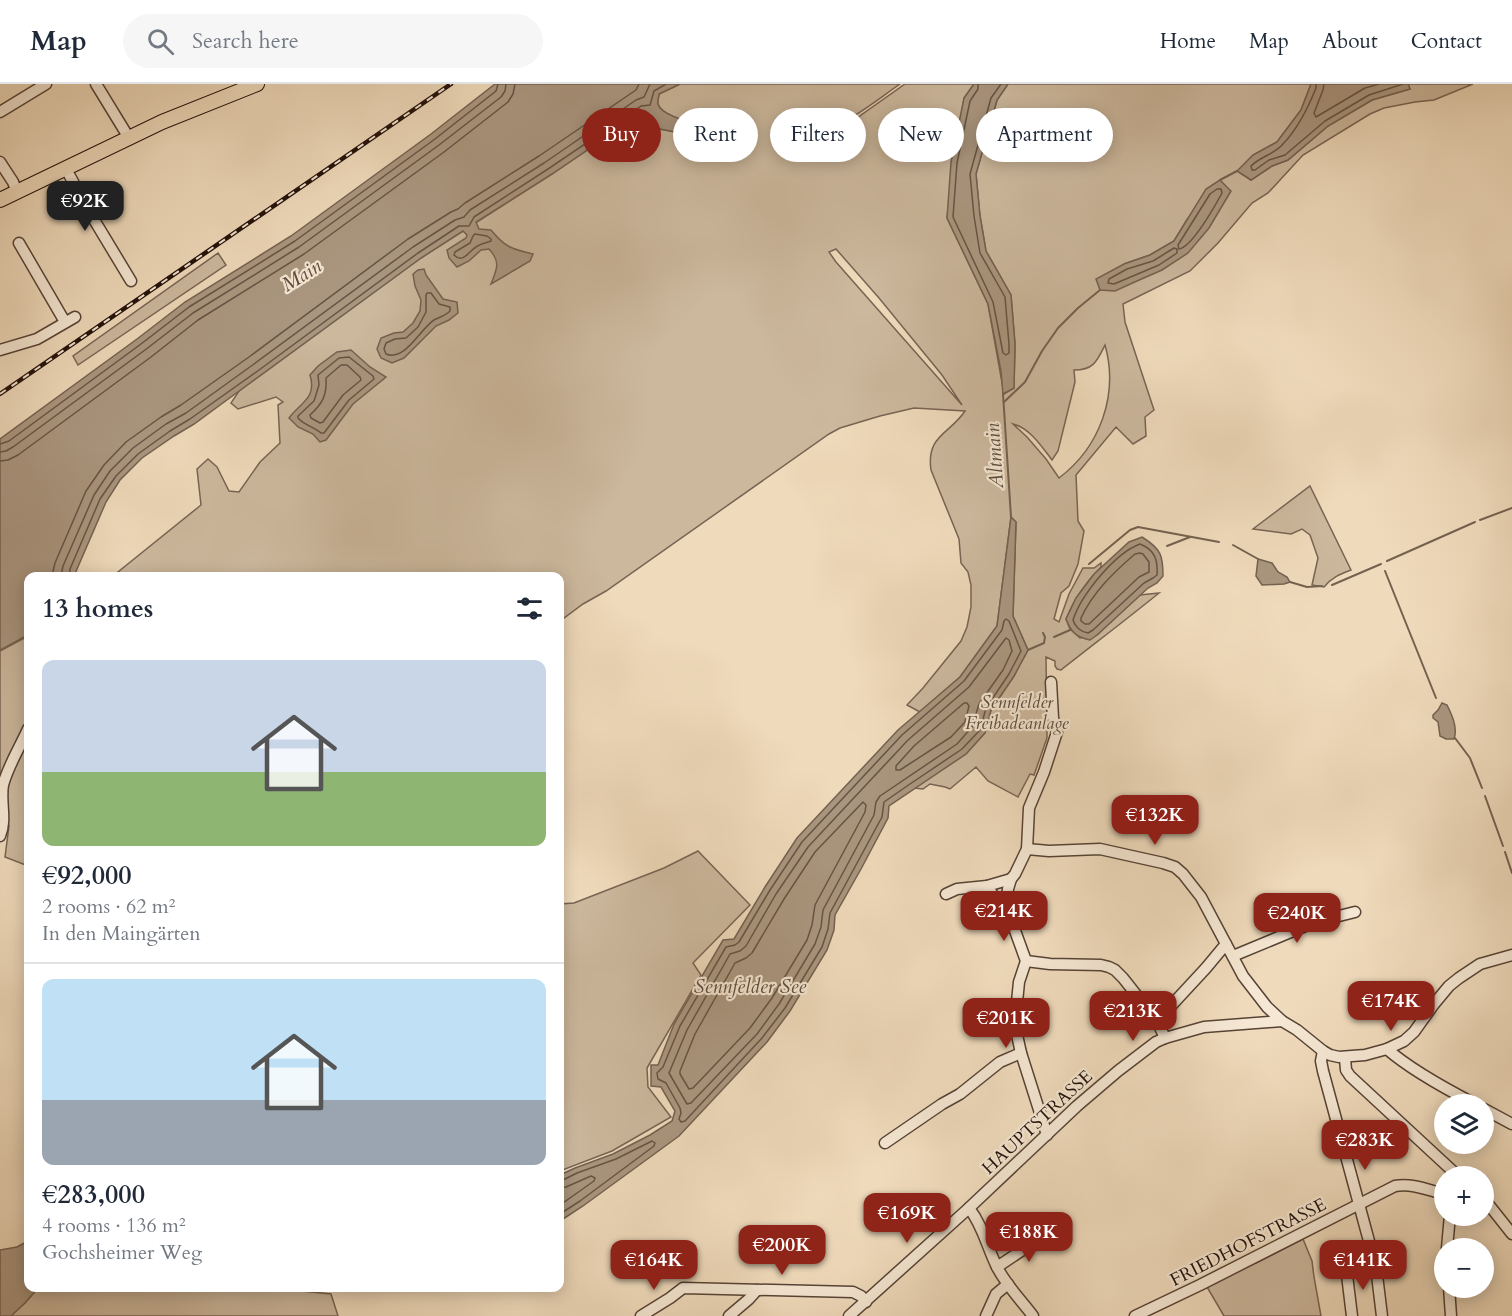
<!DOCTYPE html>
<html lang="en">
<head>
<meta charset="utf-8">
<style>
	body { margin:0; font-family:Cardo,serif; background:#f6f6f7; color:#1f2937; height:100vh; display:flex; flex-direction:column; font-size:22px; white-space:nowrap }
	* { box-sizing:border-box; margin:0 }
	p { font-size:20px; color:#747a83 }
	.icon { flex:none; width:33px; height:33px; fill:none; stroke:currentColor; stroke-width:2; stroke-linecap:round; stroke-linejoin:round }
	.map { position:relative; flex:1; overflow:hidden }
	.side { position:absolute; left:24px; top:488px; width:540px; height:720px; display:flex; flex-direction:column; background:#fff; border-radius:12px; box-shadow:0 3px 15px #0003 }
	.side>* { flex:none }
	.top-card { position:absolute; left:582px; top:24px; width:570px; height:54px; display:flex; gap:12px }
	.tools { position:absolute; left:1434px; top:1010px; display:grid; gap:12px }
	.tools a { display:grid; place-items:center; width:60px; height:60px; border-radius:50%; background:#fff; box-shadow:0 3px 15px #0003; font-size:30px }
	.price { position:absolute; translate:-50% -51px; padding:0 14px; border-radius:12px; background:#8f2418; color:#fff; font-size:20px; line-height:39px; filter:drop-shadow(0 2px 3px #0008) }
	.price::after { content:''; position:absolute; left:50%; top:36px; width:18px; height:14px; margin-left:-9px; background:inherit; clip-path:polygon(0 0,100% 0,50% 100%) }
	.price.active { background:#222; color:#fff }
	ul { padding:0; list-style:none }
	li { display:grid; align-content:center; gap:12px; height:318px; padding:0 18px }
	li+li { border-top:2px solid #e0e1e3 }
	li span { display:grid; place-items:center; height:186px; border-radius:12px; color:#555 }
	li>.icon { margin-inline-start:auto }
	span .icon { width:108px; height:108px; fill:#fffc; stroke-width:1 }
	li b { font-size:26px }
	h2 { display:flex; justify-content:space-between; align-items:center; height:72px; padding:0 18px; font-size:26px }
	.pill { padding:0 21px; border-radius:27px; background:#fff; box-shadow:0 3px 15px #0003; font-size:21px; line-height:54px }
	.pill.active { background:#8f2418; color:#fff }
	header { display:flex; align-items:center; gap:36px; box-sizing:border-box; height:84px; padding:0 30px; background:#fff; border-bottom:2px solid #e0e1e3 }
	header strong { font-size:28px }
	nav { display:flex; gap:33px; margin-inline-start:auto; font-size:21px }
	.search { width:420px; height:54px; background:#f6f6f7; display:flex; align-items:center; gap:15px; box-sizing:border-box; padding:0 21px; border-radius:33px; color:#747a83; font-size:22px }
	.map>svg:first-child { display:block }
	.green { fill:#ccb89d; stroke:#786454; stroke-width:1.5; fill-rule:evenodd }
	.water { fill:#aa967f; stroke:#746150; stroke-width:1.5 }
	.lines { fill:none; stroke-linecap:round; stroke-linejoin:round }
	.shore { stroke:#665444; stroke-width:1.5 }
	.stream { stroke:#746150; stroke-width:2 }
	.minor-casing { stroke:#564336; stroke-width:13 }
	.major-casing { stroke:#23110a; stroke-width:16 }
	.minor { stroke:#f5e7d3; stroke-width:10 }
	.major { stroke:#efdabb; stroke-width:14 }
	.rail-casing { stroke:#23110a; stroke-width:4.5 }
	.rail { stroke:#f5e7d3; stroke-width:2; stroke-dasharray:7; stroke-linecap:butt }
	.labels { text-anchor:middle; stroke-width:4.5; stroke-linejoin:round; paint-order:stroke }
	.park-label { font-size:18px; font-style:italic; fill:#5e4b3d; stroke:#f5e7d3 }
	.street-label { font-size:18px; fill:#23110a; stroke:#f5e7d3 }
	.water-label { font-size:20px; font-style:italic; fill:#604d3f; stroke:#f5e7d3 }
</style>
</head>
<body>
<header>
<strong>Map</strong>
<div class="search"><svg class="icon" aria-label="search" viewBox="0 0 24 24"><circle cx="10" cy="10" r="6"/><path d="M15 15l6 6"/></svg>Search here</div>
<nav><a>Home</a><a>Map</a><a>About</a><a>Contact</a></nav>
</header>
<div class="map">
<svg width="1512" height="1232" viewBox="0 0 1512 1232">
	<rect width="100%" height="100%" fill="#efdabb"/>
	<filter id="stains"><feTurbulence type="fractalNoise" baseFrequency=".00333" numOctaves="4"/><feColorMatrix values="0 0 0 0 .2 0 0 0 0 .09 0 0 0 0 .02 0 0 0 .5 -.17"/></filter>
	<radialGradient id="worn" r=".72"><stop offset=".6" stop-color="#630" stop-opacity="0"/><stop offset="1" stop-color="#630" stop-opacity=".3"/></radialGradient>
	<!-- green -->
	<g class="green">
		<path d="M 680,0 L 900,0 C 874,18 848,40 817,49 L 818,54 L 844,43 L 905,0 L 974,0 L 964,14 L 947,134 L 988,220 L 1004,310 L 1014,304 L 1015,260 L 1011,211 L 986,167 L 980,132 L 976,90 L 997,16 L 1008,0 L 1311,0 L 1301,26 L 1277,58 L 1253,71 L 1238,87 L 1251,96 L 1272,82 L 1288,76 L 1328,42 L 1372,16 L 1410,5 L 1408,0 L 1473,0 L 1434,16 L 1415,18 L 1384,24 L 1370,30 L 1303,71 L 1268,109 L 1252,119 L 1218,159 L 1190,187 L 1123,220 L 1125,238 L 1154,326 L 1145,333 L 1146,352 L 1133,360 L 1116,343 L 1076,391 L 1078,437 L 1084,447 L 1078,480 L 1069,502 L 1061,509 L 1054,535 L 1059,538 L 1069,510 L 1083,484 L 1094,484 L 1101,479 L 1101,483 C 1086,498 1074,515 1066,535 L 1070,545 L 1080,554 L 1097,551 L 1140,511 L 1159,509 C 1127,535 1094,560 1061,586 L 1057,585 L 1055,582 L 1055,577 L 1046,573 L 1047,654 L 1034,691 L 1030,690 L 1018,713 L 988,697 L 976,683 L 950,705 L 945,703 L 930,700 L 923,705 L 913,704 L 966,670 L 985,649 L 991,626 L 1014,592 L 1028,566 L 1013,532 L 1016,438 L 1011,433 L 997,542 L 960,593 L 920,628 L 907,621 L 923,604 L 961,557 L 967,543 L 971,523 L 971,501 L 968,488 L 961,479 L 959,455 L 931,386 C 926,351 950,350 965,327 L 914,324 L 880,332 L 840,344 L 829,350 L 606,507 L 583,520 L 560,537 L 560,492 L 113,492 L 201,421 L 197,385 L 208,375 L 217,383 L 229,407 L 239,408 L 260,378 L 280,359 L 278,321 L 283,318 L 276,313 L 238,325 L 231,319 L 239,307 L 421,174 L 552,90 L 645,26 L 650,31 L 660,45 L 686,50 L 705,43 C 693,39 661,32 658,20 C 657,18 659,12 659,10 ZM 1188,134 L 1162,186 L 1124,180 L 1150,171 L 1174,157 ZM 836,165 L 879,214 L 942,291 L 962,321 L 836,178 L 829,168 ZM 1105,261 C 1119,311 1100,363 1059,394 L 1046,375 L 1027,353 L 1013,340 C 1030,344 1042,363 1052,376 L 1058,367 L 1075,298 L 1074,286 C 1094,286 1097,277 1105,261 Z"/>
		<polygon points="218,169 226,181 78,281 73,272"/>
		<path d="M 1310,402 L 1351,486 C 1340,490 1331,494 1324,503 L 1312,501 L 1318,474 L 1310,451 L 1302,445 L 1291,450 L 1253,445 Z"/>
		<polygon points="28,552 28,633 0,694 0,567"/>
		<polygon points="28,644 28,782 5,773 9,742 2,730 1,714"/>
		<polygon points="698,767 750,821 693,879 701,891 647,984 648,1003 671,1033 612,1067 560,1087 560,820 574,819 664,784"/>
		<polygon points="1303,1155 1312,1177 1314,1193 1321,1232 1224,1232 1207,1203 1255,1178 1256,1179"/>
		<polygon points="39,1203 299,1203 292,1206 331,1210 338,1232 10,1232 25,1219 36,1205"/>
	</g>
	<!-- water -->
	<g class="water">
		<path d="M 495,0 L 680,0 L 659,10 C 659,13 657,17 658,20 C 661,32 694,39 706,43 L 686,50 L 660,45 L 643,53 L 636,44 L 650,31 L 645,27 L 552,90 L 476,138 L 479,145 L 491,146 C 505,163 511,165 533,170 L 530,177 L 491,200 C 497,185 501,178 489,165 L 481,166 L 469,177 L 457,183 L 449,174 L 447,166 L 466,154 L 467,151 L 463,147 L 421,174 L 194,340 L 174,352 L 142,374 L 120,396 L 106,418 L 74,492 L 28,492 L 28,551 L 0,566 L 0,355 L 137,255 L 185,218 L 291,152 L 431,50 Z"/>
		<polygon points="974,0 1008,0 997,16 976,90 980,132 986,167 1011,211 1015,260 1014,304 1003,310 1001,287 988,220 947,134 951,78 964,14"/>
		<polygon points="1311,0 1408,0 1410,5 1372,16 1328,42 1288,76 1272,82 1251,96 1237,87 1253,71 1277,58 1301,26"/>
		<polygon points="1220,96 1231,107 1209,144 1188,169 1162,186 1137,197 1115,207 1100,206 1096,195 1124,180 1150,171 1174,157 1206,105"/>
		<polygon points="424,185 426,191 443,215 457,218 458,229 449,236 436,242 404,274 392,279 381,274 377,265 381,254 394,249 403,248 413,239 420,227 421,216 415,202 413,190 418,186"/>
		<path d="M 351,266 L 370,283 L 386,293 L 353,320 L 326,356 L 320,358 L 313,350 L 298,343 L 289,334 C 301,318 317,314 310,291 L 318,282 L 337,268 Z"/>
		<polygon points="1011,433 1016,438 1013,532 1028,566 1014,592 991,626 985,649 966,670 889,722 888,734 861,785 835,831 834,846 827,866 790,927 767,958 679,1052 583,1122 560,1137 560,1091 575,1084 613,1070 650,1051 672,1037 675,1027 661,1003 651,1002 651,981 658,981 674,940 723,856 734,855 765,803 797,754 898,646 960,593 997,542"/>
		<path d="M 1142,453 C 1161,465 1163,471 1163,492 L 1157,499 L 1148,504 L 1097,551 L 1090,556 C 1076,553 1071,548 1066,535 L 1076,514 L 1094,490 L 1129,458 Z"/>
		<polygon points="1258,475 1272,479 1278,488 1287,493 1290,498 1284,500 1262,501 1256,492"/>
		<path d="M 1442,619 L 1447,621 C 1452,631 1458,644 1454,655 L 1446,655 L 1440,652 L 1438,638 L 1433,634 L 1433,631 L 1438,626 Z"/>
		<polygon points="28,1157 28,1203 39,1203 25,1219 11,1232 0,1232 0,1166 17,1163"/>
	</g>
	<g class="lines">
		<!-- shore -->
		<g class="shore">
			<polyline points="978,0 978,5 970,17 957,79 953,133 993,218 1003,269 1006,271 1009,269 1009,260 1005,213 980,169 974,132 970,90 991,14 1001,0"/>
			<path d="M 1316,0 L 1316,4 C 1308,24 1298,45 1282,61 C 1274,70 1260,73 1251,82 L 1252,86 L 1255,86 L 1269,76 L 1285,71 L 1325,37 L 1369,11 L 1403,0"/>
			<polyline points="1324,0 1323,6 1314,29 1316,33 1365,4 1379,0"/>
			<path d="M 1217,105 L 1221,105 L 1222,109 C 1215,122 1192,163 1179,165 L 1178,161 L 1210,110 Z"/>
			<path d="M 475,150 L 487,152 L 491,155 L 491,157 C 486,159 480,160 476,163 C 468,168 463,180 454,171 L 455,168 L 470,159 L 473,152 Z"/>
			<polygon points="1174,164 1177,165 1177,169 1159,181 1114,200 1108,199 1109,195 1127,185 1153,177"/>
			<path d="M 427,209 L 431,209 L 439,220 L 450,223 L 450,227 C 445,232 440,233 434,236 C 420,245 405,278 386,270 L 384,265 L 386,259 L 395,255 L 406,254 L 418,243 L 426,228 L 426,211 Z"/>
			<path d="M 349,273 L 373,292 L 374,295 L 349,316 L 324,349 L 321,349 C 314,343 304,341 298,334 L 298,332 L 314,317 L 319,301 L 318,291 L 339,274 Z"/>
			<path d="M 341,281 L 347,281 L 360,293 L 361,296 L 343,311 L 323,338 L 320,339 L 311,334 L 310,331 C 323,319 327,311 326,294 Z"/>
			<polyline points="0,360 9,357 141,260 189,223 295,157 435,55 496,7 498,0"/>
			<polyline points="0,368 6,367 13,363 145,266 193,229 299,163 439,61 501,13 505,7 506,0"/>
			<polyline points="0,377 8,376 18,371 151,273 198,236 304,170 444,68 508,18 513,10 515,0"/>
			<path d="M 1140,460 C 1155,466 1158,476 1157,491 L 1153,494 L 1144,499 L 1093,546 L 1088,549 C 1081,548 1075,543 1073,536 C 1081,511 1115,469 1140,460 Z"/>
			<path d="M 1140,469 L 1143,470 L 1149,478 L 1149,488 L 1139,493 L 1089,540 L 1085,540 L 1081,537 L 1081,534 C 1093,508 1114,488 1135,470 Z"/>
			<polyline points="52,492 55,479 86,407 104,381 126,358 161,333 181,321 249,273 408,155 451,128 458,125 465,119 539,72 636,6 639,0"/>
			<polyline points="61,492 63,482 94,411 110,387 133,364 166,340 186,329 254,280 413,163 455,136 464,133 470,126 544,79 636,16 644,13 650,0"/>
			<polyline points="69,492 70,485 100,415 116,392 138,370 170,347 190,335 259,286 418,169 459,142 469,142 474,133 548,85 641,22 650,21 654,7 666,0"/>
			<polygon points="1006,535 1009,537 1021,567 1009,590 986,624 980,646 962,665 910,700 884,718 882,733 830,829 828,845 822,863 785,924 762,954 685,1037 681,1038 679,1035 681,1029 680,1024 666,999 658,995 657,989 663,983 680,942 726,863 735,861 739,858 770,806 802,758 902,651 964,597 1002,546 1004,537"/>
			<polygon points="1006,554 1009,556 1012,567 1003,586 979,620 972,643 957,660 880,712 876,718 874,731 823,826 821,843 815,860 779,920 757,950 691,1019 687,1020 669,989 687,946 730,870 740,867 746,862 776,810 808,763 908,656 969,603"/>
			<polygon points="964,619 967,619 969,622 965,638 951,653 900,686 896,686 896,682 914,662"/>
			<polygon points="863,718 866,721 865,728 815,821 812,841 807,856 772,914 750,944 693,1004 689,1005 680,990 680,987 695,950 735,879 746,874 752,869 784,815 815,768"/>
			<polyline points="560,1096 563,1096 577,1089 616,1075 652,1057 655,1059 654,1062 580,1117 560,1130"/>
			<polyline points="560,1104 566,1103 591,1092 595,1094 594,1097 560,1121"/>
		</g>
		<!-- stream -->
		<g class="stream">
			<polyline points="1220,96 1237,87"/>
			<polyline points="1003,310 1011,433"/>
			<polyline points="1004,318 1025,298 1042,267 1058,244 1078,224 1100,206"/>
			<polyline points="1480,436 1512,424"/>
			<polyline points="1233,461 1258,475"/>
			<polyline points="1167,462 1190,453"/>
			<polyline points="1387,477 1475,438"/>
			<polyline points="1089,480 1130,446 1138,443 1219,458"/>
			<polyline points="1385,487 1436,614"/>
			<polyline points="1290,498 1307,503 1322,502"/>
			<polyline points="1332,501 1381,480"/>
			<polyline points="1054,553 1070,546"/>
			<polyline points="1028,566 1044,559 1045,553 1043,549"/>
			<polyline points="1455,654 1470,674 1482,704"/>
			<polyline points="1485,712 1503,762"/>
			<polyline points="1505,768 1512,789"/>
		</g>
		<!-- minor casing -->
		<g class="minor-casing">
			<g id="minor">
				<polyline points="96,0 129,54"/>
				<polyline points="0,28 46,0"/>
				<polyline points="0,78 13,98 17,108"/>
				<polyline points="66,85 90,129 131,197"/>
				<polyline points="19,159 65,238"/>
				<polyline points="0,266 37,255 75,233"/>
				<path d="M 0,752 C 7,736 0,718 3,701 C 8,682 20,663 28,645"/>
				<polyline points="1027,765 1049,767 1100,765 1163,779 1175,783 1183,790 1201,813 1243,892 1267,923 1282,937 1297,946 1323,967 1330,971 1339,973 1365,971 1387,965 1404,957 1414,948 1434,920 1449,902 1459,894 1480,880 1512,871"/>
				<polyline points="987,802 1003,826 1009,830"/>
				<polyline points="946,810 957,805 987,802 1011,795"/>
				<polyline points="1233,872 1315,838 1355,828"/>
				<polyline points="1026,877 1050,880 1101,881 1109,883 1115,886 1123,894 1157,937 1165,954"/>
				<polyline points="1157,937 1206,884 1226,860"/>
				<path d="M 1387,965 C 1411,986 1446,1005 1475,1020"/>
				<polyline points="1323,967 1321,977 1323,987 1376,1183 1382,1232"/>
				<polyline points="1345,974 1346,986 1350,992 1458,1092"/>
				<polyline points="1484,1025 1512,1040"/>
				<polyline points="1047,1051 1021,969 1017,951 1016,928 1019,898 1026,877 1009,830 1007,812 1008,805 1011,795 1015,790 1027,765 1029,724 1044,688 1057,648 1053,634 1051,598"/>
				<polyline points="885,1059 942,1020 960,1010 1000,978 1021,969"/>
				<polyline points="1484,1116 1489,1121 1512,1150"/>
				<path d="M 969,1124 C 983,1142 987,1163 997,1183 C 1006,1201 1021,1216 1033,1232"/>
				<polyline points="1447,1164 1450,1131"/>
				<polyline points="997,1183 1045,1151"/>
				<polyline points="1449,1203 1451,1232"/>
				<polyline points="641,1232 670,1214 683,1204 853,1208 861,1212 866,1218"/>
				<polyline points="729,1232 749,1215 757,1206"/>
				<polyline points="849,1232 969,1124 1077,1022 1118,987 1156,958 1165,954 1204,943 1282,937"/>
				<polyline points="986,1232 996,1210 1008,1200"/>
				<path d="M 1135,1232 L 1200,1201 L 1395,1102 C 1412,1099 1428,1106 1444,1110"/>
				<polyline points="1352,1232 1347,1191 1349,1188 1376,1183"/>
			</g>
		</g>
		<!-- major casing -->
		<g class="major-casing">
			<polyline id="major" points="0,116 162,38 257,0"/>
		</g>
		<!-- minor -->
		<use href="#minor" class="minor"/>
		<!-- major -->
		<use href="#major" class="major"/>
		<!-- rail casing -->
		<g class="rail-casing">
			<polyline id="rail" points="0,310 451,0"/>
		</g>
		<!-- rail -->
		<use href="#rail" class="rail"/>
	</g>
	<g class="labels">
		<!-- park labels -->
		<g class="park-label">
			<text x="1017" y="624">Sennfelder<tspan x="1017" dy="21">Freibadeanlage</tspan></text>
		</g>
		<!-- street labels -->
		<g class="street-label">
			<text transform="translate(1037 1038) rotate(-43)" y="6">HAUPTSTRASSE</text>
			<text transform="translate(1248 1158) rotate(-27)" y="6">FRIEDHOFSTRASSE</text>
		</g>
		<!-- water labels -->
		<g class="water-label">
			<text transform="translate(301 191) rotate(-32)" y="7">Main</text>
			<text transform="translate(994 372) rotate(-94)" y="7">Altmain</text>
			<text x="750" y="909">Sennfelder See</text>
		</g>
	</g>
	<rect width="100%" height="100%" filter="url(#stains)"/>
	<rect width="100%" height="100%" fill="url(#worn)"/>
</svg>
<div class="tools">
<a><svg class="icon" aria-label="layers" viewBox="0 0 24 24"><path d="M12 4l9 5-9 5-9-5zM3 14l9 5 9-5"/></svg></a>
<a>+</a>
<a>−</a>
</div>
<b class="price active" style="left:85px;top:148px">€92K</b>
<b class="price" style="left:1155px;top:762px">€132K</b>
<b class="price" style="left:1004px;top:858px">€214K</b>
<b class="price" style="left:1297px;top:860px">€240K</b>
<b class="price" style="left:1391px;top:948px">€174K</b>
<b class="price" style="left:1133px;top:958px">€213K</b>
<b class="price" style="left:1006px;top:965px">€201K</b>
<b class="price" style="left:1365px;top:1087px">€283K</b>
<b class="price" style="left:907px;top:1160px">€169K</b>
<b class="price" style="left:1029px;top:1179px">€188K</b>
<b class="price" style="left:782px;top:1192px">€200K</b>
<b class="price" style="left:654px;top:1207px">€164K</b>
<b class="price" style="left:1363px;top:1207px">€141K</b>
<div class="top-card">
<a class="pill active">Buy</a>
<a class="pill">Rent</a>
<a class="pill">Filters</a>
<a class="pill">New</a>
<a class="pill">Apartment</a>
</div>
<section class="side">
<h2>13 homes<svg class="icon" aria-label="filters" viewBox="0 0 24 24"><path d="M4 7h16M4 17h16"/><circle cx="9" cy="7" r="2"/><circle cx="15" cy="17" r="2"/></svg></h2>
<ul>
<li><span style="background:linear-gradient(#c9d6e8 60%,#8fb573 0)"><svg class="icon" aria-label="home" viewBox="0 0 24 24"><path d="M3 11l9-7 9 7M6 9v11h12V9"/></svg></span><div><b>€92,000</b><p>2 rooms · 62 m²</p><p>In den Maingärten</p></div></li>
<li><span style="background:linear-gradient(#bfe0f5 65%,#9aa5b1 0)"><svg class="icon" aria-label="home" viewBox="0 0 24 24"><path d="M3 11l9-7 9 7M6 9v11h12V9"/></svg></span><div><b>€283,000</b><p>4 rooms · 136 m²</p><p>Gochsheimer Weg</p></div></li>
</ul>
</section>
</div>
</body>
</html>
